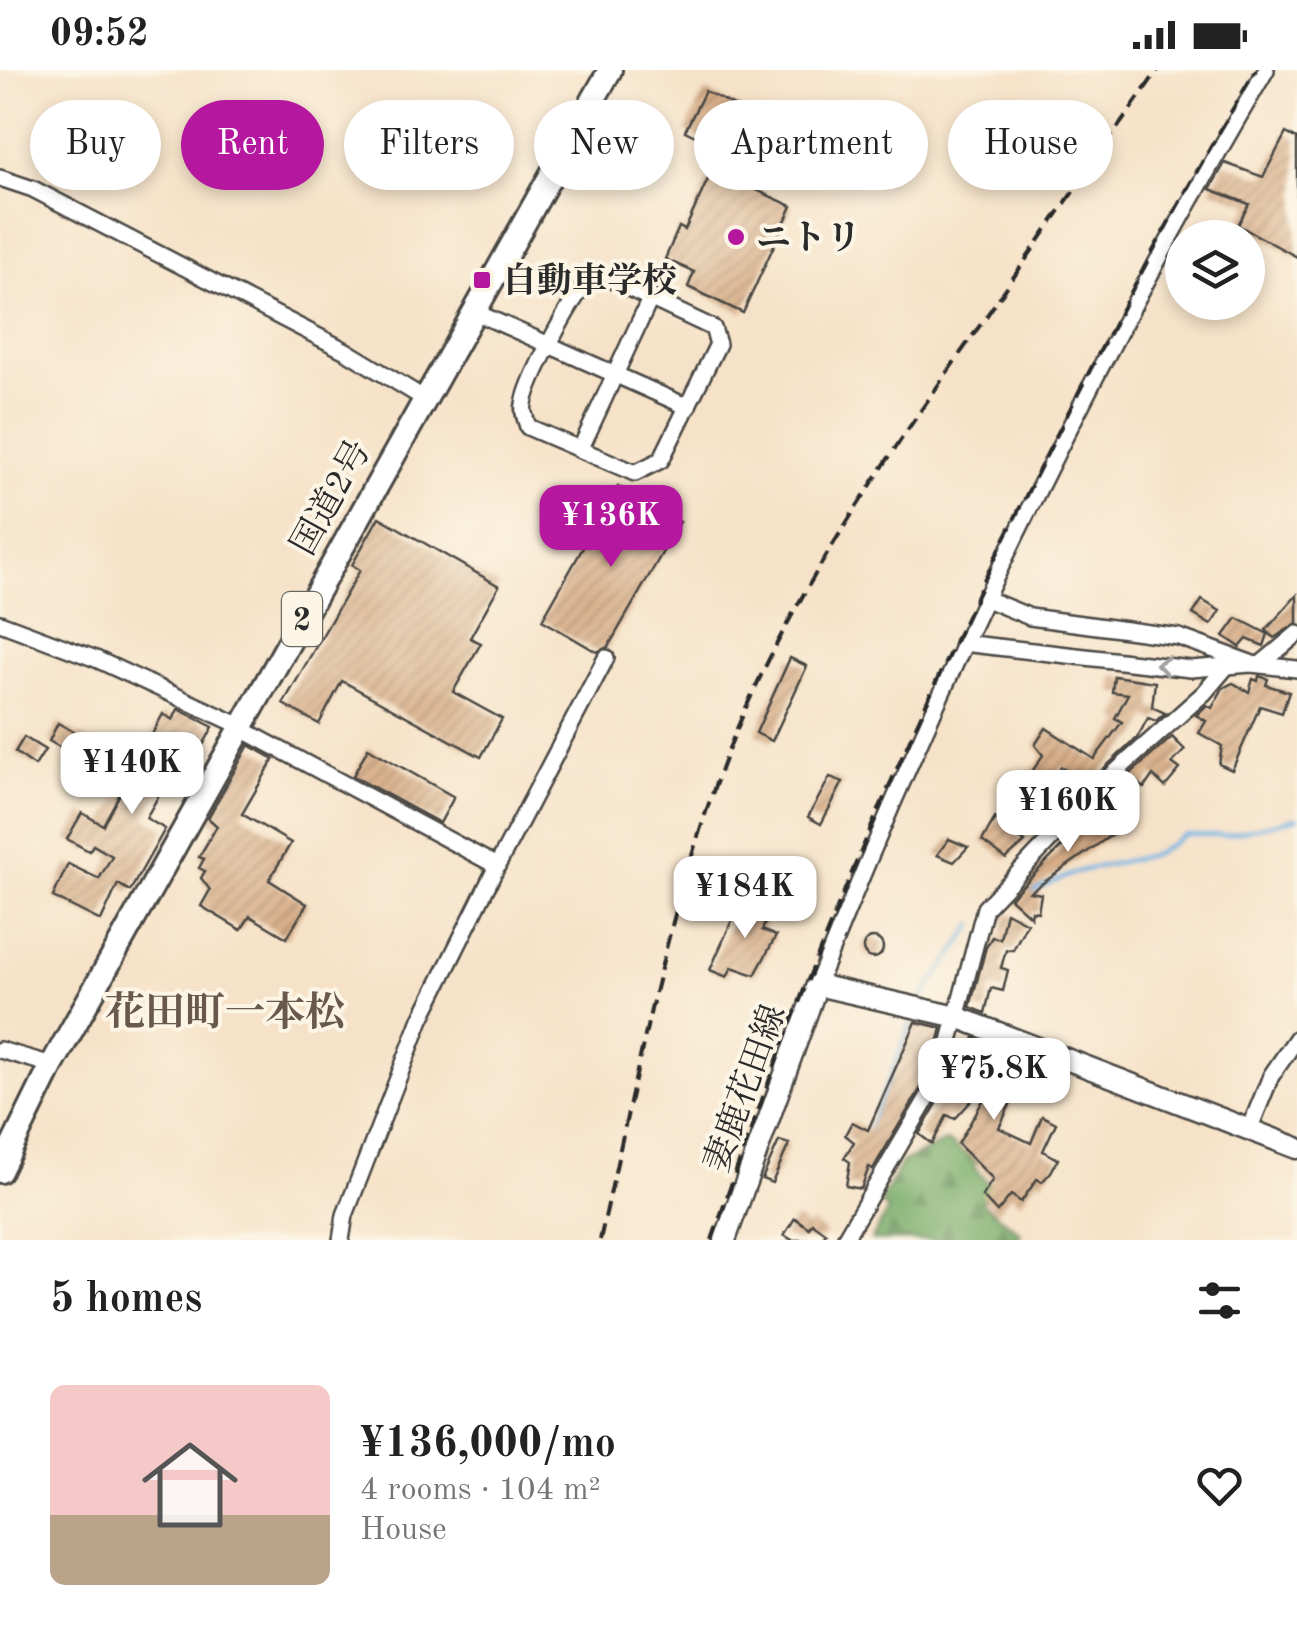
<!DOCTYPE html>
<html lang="en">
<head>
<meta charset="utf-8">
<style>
	body { margin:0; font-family:"Old Standard TT","Noto Serif JP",serif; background:#f2f2f2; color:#222; height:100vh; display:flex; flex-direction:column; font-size:38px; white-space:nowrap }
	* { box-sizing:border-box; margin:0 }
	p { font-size:32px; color:#767676 }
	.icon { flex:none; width:55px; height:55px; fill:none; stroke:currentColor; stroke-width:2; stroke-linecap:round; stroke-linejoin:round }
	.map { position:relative; height:1170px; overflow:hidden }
	.drawer { display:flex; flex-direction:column; background:#fff; flex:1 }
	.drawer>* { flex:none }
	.hud { position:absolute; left:30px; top:30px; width:1238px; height:90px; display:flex; gap:20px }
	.controls { position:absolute; left:1165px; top:150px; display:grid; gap:20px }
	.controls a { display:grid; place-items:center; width:100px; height:100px; border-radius:50%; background:#fff; box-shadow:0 5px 15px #0003; font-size:50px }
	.price { position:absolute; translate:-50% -85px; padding:0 22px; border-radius:20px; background:#fff; color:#222; font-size:32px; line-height:65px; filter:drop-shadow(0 2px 5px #0008) }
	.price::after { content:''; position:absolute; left:50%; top:60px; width:30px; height:22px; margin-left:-15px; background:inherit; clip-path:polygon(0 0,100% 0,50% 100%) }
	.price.current { background:#b5179e; color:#fff }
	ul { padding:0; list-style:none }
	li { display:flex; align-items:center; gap:30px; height:250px; padding:0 50px }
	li+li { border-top:2px solid #e0e0e0 }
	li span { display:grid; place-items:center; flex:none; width:280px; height:200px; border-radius:15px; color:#555 }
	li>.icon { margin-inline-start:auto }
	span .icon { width:120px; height:120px; fill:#fffc; stroke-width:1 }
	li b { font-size:42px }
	h2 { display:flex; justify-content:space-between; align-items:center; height:120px; padding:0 50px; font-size:42px }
	.chip { padding:0 35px; border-radius:45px; background:#fff; box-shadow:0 5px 15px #0003; font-size:35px; line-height:90px }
	.chip.current { background:#b5179e; color:#fff }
	.status { display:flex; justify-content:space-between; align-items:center; height:70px; padding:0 50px; background:#fff; direction:ltr }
	.status svg { height:28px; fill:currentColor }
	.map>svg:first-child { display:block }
	.forest { fill:url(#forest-firs); stroke:#506a48; stroke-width:2.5 }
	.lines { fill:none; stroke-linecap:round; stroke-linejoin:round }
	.stream { stroke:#70b3e5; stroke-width:4 }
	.building { fill:url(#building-hatch) }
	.minor-casing { stroke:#494643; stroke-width:20 }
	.major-casing { stroke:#494643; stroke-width:25 }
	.highway-casing { stroke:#494643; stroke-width:28 }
	.minor { stroke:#fff; stroke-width:15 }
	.major { stroke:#fff; stroke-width:20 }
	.highway { stroke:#fff; stroke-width:22 }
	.rail { stroke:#2b2b2b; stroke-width:4; stroke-dasharray:15 8; stroke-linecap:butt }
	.oneway { stroke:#a0a0a0 }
	.poi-dot { fill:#b5179e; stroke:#fcf5e5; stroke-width:4 }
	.labels { text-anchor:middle; stroke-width:8; stroke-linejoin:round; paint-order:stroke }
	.shield { fill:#fcf5e5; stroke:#6a6863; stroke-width:2.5 }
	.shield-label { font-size:32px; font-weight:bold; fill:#2b2b2b }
	.poi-label { font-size:35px; font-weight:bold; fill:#2b2b2b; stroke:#fcf5e5; text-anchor:start }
	.street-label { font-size:35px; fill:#2b2b2b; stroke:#fcf5e5 }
	.quarter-label { font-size:40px; font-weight:bold; fill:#68594c; stroke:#fcf5e5 }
</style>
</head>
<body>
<div class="status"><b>09:52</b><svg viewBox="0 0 49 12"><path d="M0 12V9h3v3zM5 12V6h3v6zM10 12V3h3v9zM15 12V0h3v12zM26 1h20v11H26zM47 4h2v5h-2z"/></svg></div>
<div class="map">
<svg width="1297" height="1170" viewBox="0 0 1297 1170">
	<defs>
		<pattern id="forest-firs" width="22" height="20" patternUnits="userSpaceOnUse" patternTransform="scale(2.5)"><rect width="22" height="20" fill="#74aa66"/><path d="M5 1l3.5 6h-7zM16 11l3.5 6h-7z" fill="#5f8b54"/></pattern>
		<pattern id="building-hatch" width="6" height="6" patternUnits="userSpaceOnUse" patternTransform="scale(2.5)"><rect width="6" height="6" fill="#d8ae88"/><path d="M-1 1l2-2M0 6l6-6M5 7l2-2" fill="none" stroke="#af8e6f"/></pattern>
	</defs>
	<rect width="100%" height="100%" fill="#fcf5e5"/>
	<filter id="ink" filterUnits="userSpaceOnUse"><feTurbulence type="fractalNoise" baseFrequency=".01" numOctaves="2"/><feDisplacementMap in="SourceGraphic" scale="20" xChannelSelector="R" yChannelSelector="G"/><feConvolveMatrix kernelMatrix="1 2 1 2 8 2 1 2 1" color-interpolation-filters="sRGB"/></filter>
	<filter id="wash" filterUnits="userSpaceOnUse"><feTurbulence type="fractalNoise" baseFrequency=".0048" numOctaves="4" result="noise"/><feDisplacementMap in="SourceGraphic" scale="40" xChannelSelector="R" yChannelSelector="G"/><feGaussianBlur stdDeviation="2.25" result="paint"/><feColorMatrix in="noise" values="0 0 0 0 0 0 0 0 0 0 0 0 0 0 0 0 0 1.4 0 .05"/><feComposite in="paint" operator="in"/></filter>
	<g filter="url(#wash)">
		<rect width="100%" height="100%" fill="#f6e2c8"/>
		<!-- forest -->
		<polygon class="forest" points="947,1071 976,1092 974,1098 993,1117 981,1132 1021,1163 1017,1170 871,1170 888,1140 880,1132 901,1093"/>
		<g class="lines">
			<!-- stream -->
			<g class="stream">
				<polyline points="1028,823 1080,801 1156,784 1184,765 1226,765 1297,748"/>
				<polyline points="996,837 1015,829"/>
				<polyline points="920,931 974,854"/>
				<polyline points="868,1061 914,946"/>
				<polyline points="866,1119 874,1095"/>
			</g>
		</g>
		<g id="blocks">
			<!-- building -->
			<g class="building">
				<polygon points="705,21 768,53 749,92 685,61"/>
				<polygon points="1286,63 1297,69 1297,187 1238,155 1249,134 1210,119 1225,93 1263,107"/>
				<polygon points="712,100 792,136 743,243 688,217 694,202 665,189 679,157 685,160"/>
				<polygon points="618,416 680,452 608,577 597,582 542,550"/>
				<polygon points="379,447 499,516 470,568 481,573 453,622 502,649 481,687 342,611 319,654 283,634 360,500 352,495"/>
				<polygon points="1297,525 1297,553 1274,568 1266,560"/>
				<polygon points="1202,530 1220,541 1211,555 1193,544"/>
				<polygon points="1237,548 1268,564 1264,576 1247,569 1240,577 1224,566"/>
				<polygon points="790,588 807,596 772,671 756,663"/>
				<polygon points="1114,606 1155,612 1152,637 1165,643 1156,651 1148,648 1137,668 1087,714 1061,697 1045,720 1028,708 1043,685 1035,675 1046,658 1094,689 1122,652 1115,648 1128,624 1112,622"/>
				<polygon points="1259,606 1268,609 1266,615 1289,622 1282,643 1260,636 1232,700 1219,694 1222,676 1199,663 1206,651 1196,645 1207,635 1212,638 1223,618 1233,613 1249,622 1253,609 1258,611"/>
				<polygon points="178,639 213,657 190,699 183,696 173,714 167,711 146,748 165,759 130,821 118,814 101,851 53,827 68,794 99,809 112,786 93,775 89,781 67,769 82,743 103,755 163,644 173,650"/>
				<polygon points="58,653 111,683 101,700 49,671"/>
				<polygon points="24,667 45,680 35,696 15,682"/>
				<polygon points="1172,667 1185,680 1172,693 1180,699 1165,717 1153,705 1144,718 1128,706"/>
				<polygon points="249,675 274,689 242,744 291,773 269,810 307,834 287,868 250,846 241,860 201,836 210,820 201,808 205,801 199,798 204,789 199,787 217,756 208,748"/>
				<polygon points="368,678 454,727 440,753 353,706"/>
				<polygon points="830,707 843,712 821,754 808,747"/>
				<polygon points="1106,728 1120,742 1110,752 1117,761 1030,822 1041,824 1038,842 1032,841 1031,847 1010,828 1099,740"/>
				<polygon points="995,748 1025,772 1006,789 982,771"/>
				<polygon points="949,769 968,777 954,792 937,785"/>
				<polygon points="742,828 771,840 762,860 776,866 755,905 732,897 727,907 710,900"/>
				<polygon points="1006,842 1027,853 1013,880 1006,880 1001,898 1008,900 1003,921 991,918 985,943 970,937 986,877 992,867 1000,869"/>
				<circle cx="873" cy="878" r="10"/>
				<polygon points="916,952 942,958 931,1001 873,1099 869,1097 861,1119 846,1116 850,1092 844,1088 854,1072 845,1065 852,1052 868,1060"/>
				<polygon points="974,968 1008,981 1004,990 1021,997 1026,988 1037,992 1026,1014 1010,1008 1001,1025 1012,1030 999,1058 1031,1073 1042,1046 1056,1053 1043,1081 1058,1089 1051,1102 1042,1112 1037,1109 1021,1132 1011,1125 997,1142 982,1126 993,1109 958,1074 988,1022 983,1018 955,1049 947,1045 932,1074 919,1064 951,1010 960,977 970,981"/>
				<polygon points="779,1071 789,1074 772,1113 762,1109"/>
				<polygon points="795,1148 809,1158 812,1153 826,1163 821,1170 792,1170 784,1165"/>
			</g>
		</g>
	</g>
	<g filter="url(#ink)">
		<use href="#blocks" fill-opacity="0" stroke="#494643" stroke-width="2.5"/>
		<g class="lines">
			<!-- minor casing -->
			<g class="minor-casing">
				<g id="minor">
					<polyline points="0,108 33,119 346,281 425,329"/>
					<path d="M 591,207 L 605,207 L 713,258 L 718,274 L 661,390 L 635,403 L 528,357 C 526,350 522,341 524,334 C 528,309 573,225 591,207 Z"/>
					<polyline points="475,242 688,337"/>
					<polyline points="580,380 651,227"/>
					<polyline points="984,528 1030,547 1179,567 1250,593"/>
					<polyline points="0,553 96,589 241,656"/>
					<polyline points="962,573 1191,599 1251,594 1297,599"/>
					<polyline points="1261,594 1297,564"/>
					<polyline points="240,658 497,796 606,588"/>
					<path d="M 817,915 C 944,598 1092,294 1266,0"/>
					<polyline points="0,980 52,995"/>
					<polyline points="1249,1060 1271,1006 1297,968"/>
					<polyline points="341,1170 345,1145 421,949 497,796"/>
					<polyline points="844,1170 941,1005 985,838 1111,706 1204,623 1227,596"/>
				</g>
			</g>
			<!-- major casing -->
			<g class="major-casing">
				<polyline id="major" points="725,1170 817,915 957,947 1297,1078"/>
			</g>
			<!-- highway casing -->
			<g class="highway-casing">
				<polyline id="highway" points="0,1101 52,995 610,0"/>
			</g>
			<!-- minor -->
			<use href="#minor" class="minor"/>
			<!-- major -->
			<use href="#major" class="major"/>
			<!-- highway -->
			<use href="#highway" class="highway"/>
			<!-- rail -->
			<g class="rail">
				<path d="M 600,1170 C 637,1006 667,838 728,681 C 783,540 869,415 955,291 C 1023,194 1090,97 1158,0"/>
				<path d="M 712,1170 C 808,888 927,616 1064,351 C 1125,232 1187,114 1256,0"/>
			</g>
		</g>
		<!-- one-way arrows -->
		<defs><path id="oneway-chevron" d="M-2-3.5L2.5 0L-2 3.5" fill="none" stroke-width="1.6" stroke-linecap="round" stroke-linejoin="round" transform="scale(2.5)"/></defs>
		<use class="oneway" href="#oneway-chevron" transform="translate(1163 595) rotate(-173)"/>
	</g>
	<!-- markers -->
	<g class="poi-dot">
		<circle cx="736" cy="167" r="10"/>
		<rect x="472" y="200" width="20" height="20" rx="5"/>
	</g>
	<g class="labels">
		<!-- shield labels -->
		<rect class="shield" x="282" y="522" width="40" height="54" rx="8"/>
		<g class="shield-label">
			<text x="302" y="560">2</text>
		</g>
		<!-- poi labels -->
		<g class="poi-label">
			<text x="756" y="179">ニトリ</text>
			<text x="502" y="222">自動車学校</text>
		</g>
		<!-- street labels -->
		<g class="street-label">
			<text transform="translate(330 427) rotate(-61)" y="12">国道2号</text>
			<text transform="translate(744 1018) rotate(-70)" y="12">妻鹿花田線</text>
		</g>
		<!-- quarter labels -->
		<g class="quarter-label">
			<text x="225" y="955">花田町一本松</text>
		</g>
	</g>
</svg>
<div class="controls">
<a><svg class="icon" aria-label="layers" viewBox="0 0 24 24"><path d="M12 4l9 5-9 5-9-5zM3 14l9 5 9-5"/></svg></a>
</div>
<b class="price current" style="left:611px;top:500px">¥136K</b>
<b class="price" style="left:132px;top:747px">¥140K</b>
<b class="price" style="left:1068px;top:785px">¥160K</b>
<b class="price" style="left:745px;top:871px">¥184K</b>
<b class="price" style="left:994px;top:1053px">¥75.8K</b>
<div class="hud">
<a class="chip">Buy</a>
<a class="chip current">Rent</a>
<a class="chip">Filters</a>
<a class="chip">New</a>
<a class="chip">Apartment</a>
<a class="chip">House</a>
</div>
</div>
<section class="drawer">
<h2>5 homes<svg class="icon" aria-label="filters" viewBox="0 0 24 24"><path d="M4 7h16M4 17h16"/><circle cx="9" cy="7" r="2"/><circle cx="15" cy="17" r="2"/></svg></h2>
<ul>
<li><span style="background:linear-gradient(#f6c9c9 65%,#b9a48a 0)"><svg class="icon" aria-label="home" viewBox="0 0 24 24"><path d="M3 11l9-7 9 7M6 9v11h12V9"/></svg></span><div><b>¥136,000/mo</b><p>4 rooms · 104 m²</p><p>House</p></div><svg class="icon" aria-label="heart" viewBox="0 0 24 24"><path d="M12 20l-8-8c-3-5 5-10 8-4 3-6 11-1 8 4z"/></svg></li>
</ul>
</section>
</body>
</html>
